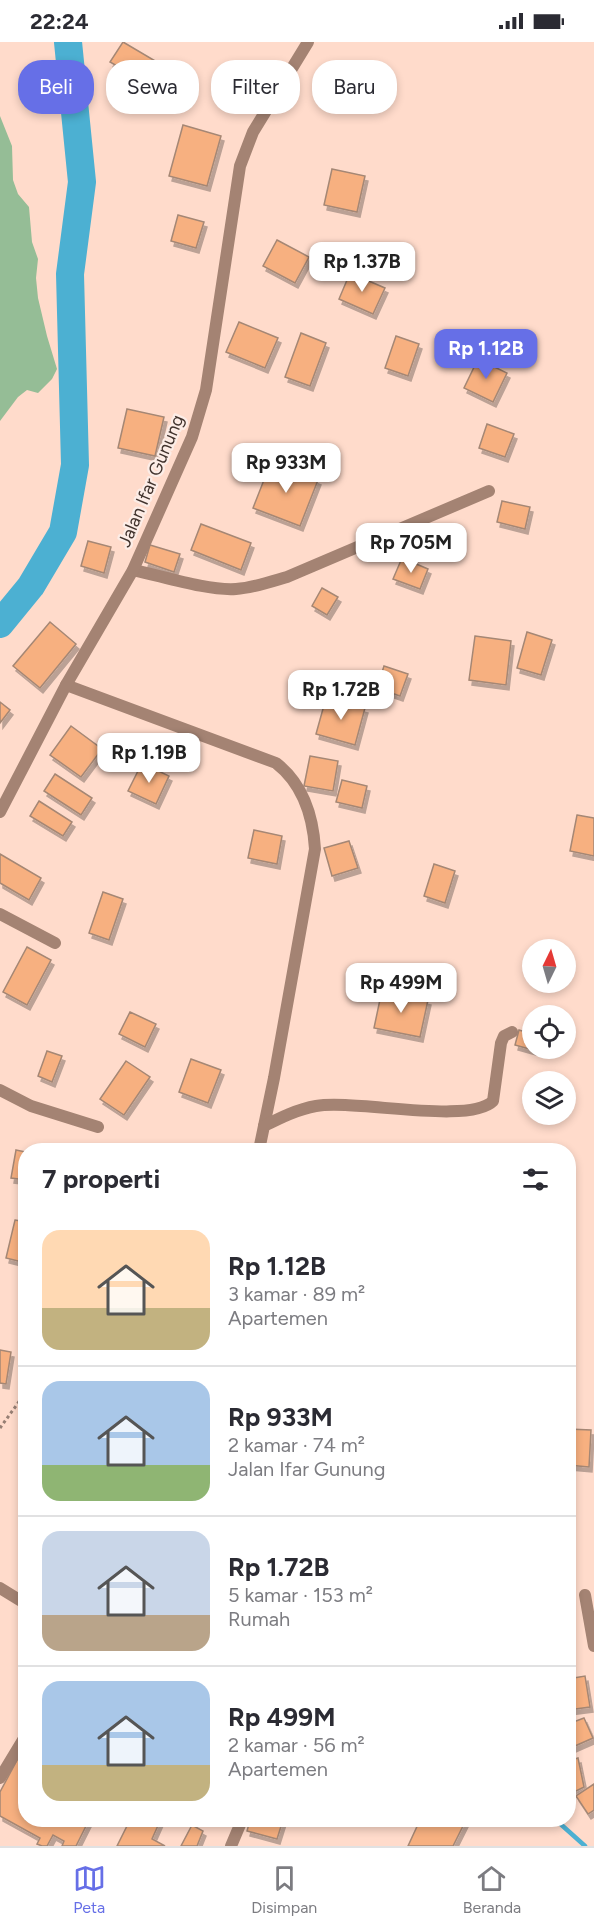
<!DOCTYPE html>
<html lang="id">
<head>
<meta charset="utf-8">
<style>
	body { margin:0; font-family:Figtree,sans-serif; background:#f7f7f7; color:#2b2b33; height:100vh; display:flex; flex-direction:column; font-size:22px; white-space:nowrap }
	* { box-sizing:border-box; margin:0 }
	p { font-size:20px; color:#7c7c81 }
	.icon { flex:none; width:33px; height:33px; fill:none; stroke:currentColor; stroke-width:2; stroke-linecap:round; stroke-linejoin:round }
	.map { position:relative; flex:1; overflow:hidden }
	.sheet { position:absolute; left:18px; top:1101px; width:558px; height:684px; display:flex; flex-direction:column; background:#fff; border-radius:24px; box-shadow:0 3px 9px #0003 }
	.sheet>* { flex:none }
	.top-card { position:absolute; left:18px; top:18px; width:558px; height:54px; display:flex; gap:12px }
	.needle { width:39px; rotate:5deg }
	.tools { position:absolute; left:522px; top:897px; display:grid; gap:12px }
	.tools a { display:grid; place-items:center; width:54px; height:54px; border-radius:50%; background:#fff; box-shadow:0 3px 9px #0003; font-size:30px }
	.price { position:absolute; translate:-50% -51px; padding:0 14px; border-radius:12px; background:#fff; color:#222; font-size:20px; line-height:39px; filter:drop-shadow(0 2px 3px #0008) }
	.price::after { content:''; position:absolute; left:50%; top:36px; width:18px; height:14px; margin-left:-9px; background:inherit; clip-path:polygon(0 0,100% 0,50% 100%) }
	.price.active { background:#666fe7; color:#fff }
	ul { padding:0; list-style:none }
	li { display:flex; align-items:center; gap:18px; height:150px; padding:0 24px }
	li+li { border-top:2px solid #e1e1e2 }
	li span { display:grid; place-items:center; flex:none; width:168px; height:120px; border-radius:18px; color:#555 }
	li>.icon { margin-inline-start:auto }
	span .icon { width:72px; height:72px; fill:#fffc; stroke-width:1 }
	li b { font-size:26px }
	h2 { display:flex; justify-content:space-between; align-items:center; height:72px; padding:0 24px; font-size:26px }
	.tag { padding:0 21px; border-radius:24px; background:#fff; box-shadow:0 3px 9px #0003; font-size:21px; line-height:54px }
	.tag.active { background:#666fe7; color:#fff }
	.status { display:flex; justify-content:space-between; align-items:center; height:42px; padding:0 30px; background:#fff; direction:ltr }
	.status svg { height:16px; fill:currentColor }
	.tabs { display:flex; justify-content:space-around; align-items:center; height:84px; border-top:2px solid #e1e1e2; background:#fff; font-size:16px; color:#7c7c81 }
	.tabs a { display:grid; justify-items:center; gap:3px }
	.tabs .active { color:#666fe7 }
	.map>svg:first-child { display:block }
	.green { fill:#95bd96 }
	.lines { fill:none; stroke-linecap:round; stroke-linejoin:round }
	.stream { stroke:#4cb0d2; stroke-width:4.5 }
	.river { stroke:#4cb0d2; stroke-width:28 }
	.building { fill:#f7b080; stroke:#a58774; stroke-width:1.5; filter:url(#shadow) }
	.path { stroke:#977f74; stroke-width:3; stroke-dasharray:3 3; stroke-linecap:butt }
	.minor { stroke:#a48373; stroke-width:12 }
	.tertiary { stroke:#a48373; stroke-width:12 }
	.labels { text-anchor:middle; stroke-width:4.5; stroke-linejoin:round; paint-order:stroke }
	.street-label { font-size:18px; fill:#41332d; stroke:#fcede7 }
</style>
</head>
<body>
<div class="status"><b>22:24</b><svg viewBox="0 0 49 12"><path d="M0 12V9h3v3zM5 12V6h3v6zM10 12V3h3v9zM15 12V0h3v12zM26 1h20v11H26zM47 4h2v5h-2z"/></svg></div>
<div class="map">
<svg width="594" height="1804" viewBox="0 0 594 1804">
	<defs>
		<filter id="shadow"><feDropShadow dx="3" dy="5" stdDeviation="0" flood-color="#0004"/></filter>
	</defs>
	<rect width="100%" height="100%" fill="#ffdbcb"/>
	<!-- green -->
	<polygon class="green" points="0,74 12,104 13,138 18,152 29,165 32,200 38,217 36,236 38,256 47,294 57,327 52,337 38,351 27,348 18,355 0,379"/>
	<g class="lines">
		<!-- stream -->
		<polyline class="stream" points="556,1778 585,1804"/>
		<!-- river -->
		<polyline class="river" points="0,582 31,544 63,490 75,423 70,232 82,140 68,0"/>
	</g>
	<!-- building -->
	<g class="building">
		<polygon points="123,0 157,20 145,40 110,20"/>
		<polygon points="183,83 221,94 207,144 169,134"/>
		<polygon points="332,127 365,134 357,170 324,163"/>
		<polygon points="178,173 204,180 196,206 171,199"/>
		<polygon points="277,198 309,215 295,241 263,224"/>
		<polygon points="350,231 385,246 373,272 339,257"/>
		<polygon points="239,280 278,296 265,326 226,310"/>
		<polygon points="301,291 326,301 310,344 285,335"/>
		<polygon points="396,294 419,302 408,334 385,326"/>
		<polygon points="478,317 507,331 493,360 464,346"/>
		<polygon points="127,367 164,375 155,414 118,406"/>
		<polygon points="487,382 514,392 505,415 479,406"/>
		<polygon points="271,420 318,438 300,484 253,466"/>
		<polygon points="502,459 530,465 525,487 497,480"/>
		<polygon points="201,482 251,501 241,528 191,508"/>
		<polygon points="88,499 111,505 104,531 81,524"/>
		<polygon points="150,503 180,512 174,530 145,520"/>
		<polygon points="402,516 428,527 420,547 393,537"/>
		<polygon points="322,546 338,555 327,573 312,564"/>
		<polygon points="50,580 76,602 40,646 13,624"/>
		<polygon points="527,590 552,598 541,633 517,626"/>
		<polygon points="475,594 511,599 506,643 469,638"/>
		<polygon points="384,624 408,632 400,654 377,646"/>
		<polygon points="326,656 365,666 355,703 316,692"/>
		<polygon points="0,660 10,668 0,681"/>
		<polygon points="71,684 102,707 81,735 50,713"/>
		<polygon points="310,714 338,719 333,749 304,744"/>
		<polygon points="142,721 169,734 156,762 128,749"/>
		<polygon points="55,732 92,756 81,773 44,749"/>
		<polygon points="342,738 367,744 362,766 336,760"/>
		<polygon points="39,759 72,780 63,794 30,774"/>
		<polygon points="577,773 594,776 594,814 570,809"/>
		<polygon points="254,788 282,794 277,822 248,816"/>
		<polygon points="349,799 358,826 332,834 324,806"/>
		<polygon points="0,812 41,836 29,858 0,841"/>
		<polygon points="434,822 455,829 445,861 424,854"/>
		<polygon points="103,850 123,857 109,898 89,891"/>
		<polygon points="27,905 51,918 27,963 3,950"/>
		<polygon points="382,948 428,958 420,995 374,986"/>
		<polygon points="130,970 156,982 145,1005 119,992"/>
		<polygon points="519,988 532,992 533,1008 515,1003"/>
		<polygon points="47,1009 62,1014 52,1040 38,1034"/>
		<polygon points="191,1017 221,1028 208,1061 179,1050"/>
		<polygon points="126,1019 150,1035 124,1073 100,1057"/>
		<polygon points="16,1108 26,1110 26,1138 11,1136"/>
		<polygon points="15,1178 26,1180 26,1221 6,1216"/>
		<polygon points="0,1308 11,1310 6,1342 0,1341"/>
		<polygon points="568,1387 591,1388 589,1425 568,1423"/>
		<polygon points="585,1634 590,1665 568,1668 568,1637"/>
		<polygon points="584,1676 593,1696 568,1707 568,1682"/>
		<polygon points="23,1707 26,1708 26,1778 89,1778 76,1804 62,1804 64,1799 53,1793 47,1804 42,1804 37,1802 40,1796 0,1774 0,1750"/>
		<polygon points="578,1716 584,1745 572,1751 568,1739 568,1719"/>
		<polygon points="594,1742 594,1768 588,1772 576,1754"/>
		<polygon points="144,1778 160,1779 152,1797 165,1804 117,1804 129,1780 141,1784"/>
		<polygon points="250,1778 283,1778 277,1797 247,1789"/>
		<polygon points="420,1778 466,1778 453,1804 408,1804"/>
		<polygon points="192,1783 203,1789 197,1804 181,1804"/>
	</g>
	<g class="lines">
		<!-- path -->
		<polyline class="path" points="0,1386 26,1350"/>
		<!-- minor -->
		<g class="minor">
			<path d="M 133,528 C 162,534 208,549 236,547 C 253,546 270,540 287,535 L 489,449"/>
			<path d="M 66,643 L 276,721 C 303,742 313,774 315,807 L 274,1036 L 259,1108"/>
			<polyline points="0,872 55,901"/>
			<polyline points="0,1048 31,1064 98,1085"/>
			<path d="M 264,1084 C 280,1076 298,1067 316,1064 C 354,1057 469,1083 493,1059 L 501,1001 L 504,994 L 512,990"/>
			<polyline points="0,1546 26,1562"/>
			<polyline points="585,1553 594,1604"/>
			<polyline points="0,1736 26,1693"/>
			<polyline points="231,1804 242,1778"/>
		</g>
		<!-- tertiary -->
		<polyline class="tertiary" points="0,770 66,643 133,528 192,395 206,348 240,124 253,90 308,0"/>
	</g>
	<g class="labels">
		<!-- street labels -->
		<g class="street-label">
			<text transform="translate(151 439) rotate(-67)" y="6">Jalan Ifar Gunung</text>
		</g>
	</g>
</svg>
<div class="tools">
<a><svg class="needle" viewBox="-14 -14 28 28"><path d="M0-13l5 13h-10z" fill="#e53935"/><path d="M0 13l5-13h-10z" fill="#7c7c81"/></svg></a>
<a><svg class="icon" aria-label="locate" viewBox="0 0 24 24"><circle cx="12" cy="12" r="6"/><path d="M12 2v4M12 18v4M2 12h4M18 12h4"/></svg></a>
<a><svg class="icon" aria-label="layers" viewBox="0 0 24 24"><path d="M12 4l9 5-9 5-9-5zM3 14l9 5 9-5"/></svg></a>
</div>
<b class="price" style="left:362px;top:251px">Rp 1.37B</b>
<b class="price active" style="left:486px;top:338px">Rp 1.12B</b>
<b class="price" style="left:286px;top:452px">Rp 933M</b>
<b class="price" style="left:411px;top:532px">Rp 705M</b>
<b class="price" style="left:341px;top:679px">Rp 1.72B</b>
<b class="price" style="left:149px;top:742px">Rp 1.19B</b>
<b class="price" style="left:401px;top:972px">Rp 499M</b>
<div class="top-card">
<a class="tag active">Beli</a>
<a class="tag">Sewa</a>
<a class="tag">Filter</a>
<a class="tag">Baru</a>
</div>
<section class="sheet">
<h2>7 properti<svg class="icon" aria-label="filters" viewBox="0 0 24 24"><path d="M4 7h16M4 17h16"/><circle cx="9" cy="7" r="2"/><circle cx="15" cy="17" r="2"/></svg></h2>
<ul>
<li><span style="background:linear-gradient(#ffd9b3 65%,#c2b280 0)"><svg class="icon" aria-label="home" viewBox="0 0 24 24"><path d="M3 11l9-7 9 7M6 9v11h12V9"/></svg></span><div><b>Rp 1.12B</b><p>3 kamar · 89 m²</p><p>Apartemen</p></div></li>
<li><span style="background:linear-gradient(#a9c7e8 70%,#8fb573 0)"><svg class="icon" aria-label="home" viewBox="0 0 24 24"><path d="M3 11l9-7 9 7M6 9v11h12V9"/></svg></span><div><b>Rp 933M</b><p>2 kamar · 74 m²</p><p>Jalan Ifar Gunung</p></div></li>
<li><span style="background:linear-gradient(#c9d6e8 70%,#b9a48a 0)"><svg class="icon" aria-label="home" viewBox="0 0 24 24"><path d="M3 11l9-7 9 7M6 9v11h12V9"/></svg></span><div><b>Rp 1.72B</b><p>5 kamar · 153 m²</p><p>Rumah</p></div></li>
<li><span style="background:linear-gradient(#a9c7e8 70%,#c2b280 0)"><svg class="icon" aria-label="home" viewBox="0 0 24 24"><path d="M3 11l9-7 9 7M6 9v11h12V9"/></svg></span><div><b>Rp 499M</b><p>2 kamar · 56 m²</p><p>Apartemen</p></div></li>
</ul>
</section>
</div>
<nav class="tabs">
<a class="active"><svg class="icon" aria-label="map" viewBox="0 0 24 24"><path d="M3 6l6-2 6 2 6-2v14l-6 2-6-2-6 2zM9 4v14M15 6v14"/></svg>Peta</a>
<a><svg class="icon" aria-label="saved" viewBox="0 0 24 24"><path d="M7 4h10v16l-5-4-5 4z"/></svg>Disimpan</a>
<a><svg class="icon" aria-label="home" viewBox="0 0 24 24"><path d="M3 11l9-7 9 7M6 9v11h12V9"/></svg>Beranda</a>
</nav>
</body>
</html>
